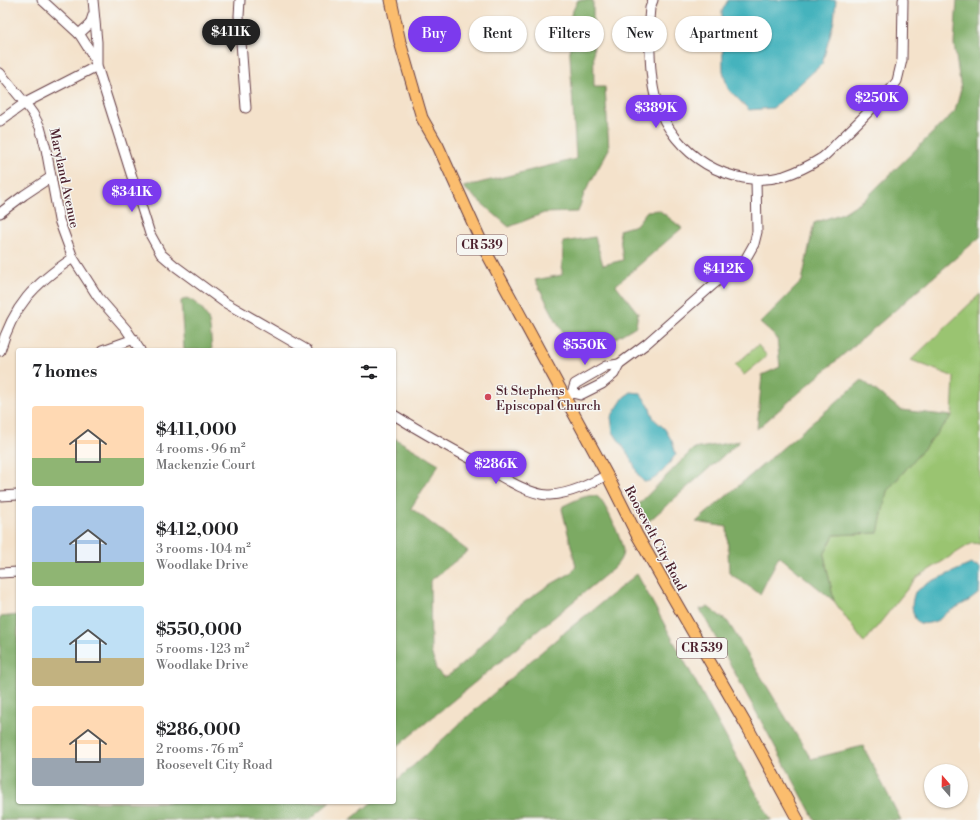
<!DOCTYPE html>
<html lang="en">
<head>
<meta charset="utf-8">
<style>
	body { margin:0; font-family:"Libre Bodoni",serif; background:#f6f6f6; color:#202124; height:100vh; display:flex; flex-direction:column; font-size:15px; white-space:nowrap }
	* { box-sizing:border-box; margin:0 }
	p { font-size:13px; color:#757577 }
	.icon { flex:none; width:22px; height:22px; fill:none; stroke:currentColor; stroke-width:2; stroke-linecap:round; stroke-linejoin:round }
	.map { position:relative; flex:1; overflow:hidden }
	.panel { position:absolute; left:16px; top:348px; width:380px; height:456px; display:flex; flex-direction:column; background:#fff; border-radius:4px; box-shadow:0 1px 3px #0004 }
	.panel>* { flex:none }
	.hud { position:absolute; left:408px; top:16px; width:380px; height:36px; display:flex; gap:8px }
	.needle { width:26px; rotate:340deg }
	.tools { position:absolute; left:924px; top:764px; display:grid; gap:8px }
	.tools a { display:grid; place-items:center; width:44px; height:44px; border-radius:50%; background:#fff; box-shadow:0 1px 3px #0004; font-size:20px }
	.price { position:absolute; translate:-50% -34px; padding:0 9px; border-radius:14px; background:#7c3aed; color:#fff; font-size:13px; line-height:26px; filter:drop-shadow(0 1px 2px #0008) }
	.price::after { content:''; position:absolute; left:50%; top:24px; width:12px; height:9px; margin-left:-6px; background:inherit; clip-path:polygon(0 0,100% 0,50% 100%) }
	.price.selected { background:#222; color:#fff }
	ul { padding:0; list-style:none }
	li { display:flex; align-items:center; gap:12px; height:100px; padding:0 16px }
	li span { display:grid; place-items:center; flex:none; width:112px; height:80px; border-radius:4px; color:#555 }
	li>.icon { margin-inline-start:auto }
	span .icon { width:48px; height:48px; fill:#fffc; stroke-width:1 }
	li b { font-size:17px }
	h2 { display:flex; justify-content:space-between; align-items:center; height:48px; padding:0 16px; font-size:17px }
	.chip { padding:0 14px; border-radius:18px; background:#fff; box-shadow:0 1px 3px #0004; font-size:14px; line-height:36px }
	.chip.selected { background:#7c3aed; color:#fff }
	.map>svg:first-child { display:block }
	.green { fill:#9ac471; stroke:#72724e }
	.forest { fill:#7baa63; stroke:#626447 }
	.water { fill:#44b3bd; stroke:#476974 }
	.lines { fill:none; stroke-linecap:round; stroke-linejoin:round }
	.minor-casing { stroke:#643c43; stroke-width:11 }
	.major-casing { stroke:#643c43; stroke-width:13 }
	.minor { stroke:#fff; stroke-width:9 }
	.major { stroke:#fbbd6e; stroke-width:11 }
	.poi-dot { fill:#d1495b; stroke:#f6f6f2; stroke-width:1.5 }
	.labels { text-anchor:middle; stroke-width:3; stroke-linejoin:round; paint-order:stroke }
	.shield { fill:#f6f6f2; stroke:#7e6067; stroke-width:1 }
	.shield-label { font-size:12px; font-weight:bold; fill:#4a1f2b }
	.street-label { font-size:13px; fill:#4a1f2b; stroke:#f6f6f2 }
	.poi-label { font-size:13px; fill:#4a1f2b; stroke:#f6f6f2; text-anchor:start }
</style>
</head>
<body>
<div class="map">
<svg width="980" height="820" viewBox="0 0 980 820">
	<rect width="100%" height="100%" fill="#f6f6f2"/>
	<filter id="ink" filterUnits="userSpaceOnUse"><feTurbulence type="fractalNoise" baseFrequency=".025" numOctaves="2"/><feDisplacementMap in="SourceGraphic" scale="8" xChannelSelector="R" yChannelSelector="G"/><feConvolveMatrix kernelMatrix="1 2 1 2 8 2 1 2 1" color-interpolation-filters="sRGB"/></filter>
	<filter id="wash" filterUnits="userSpaceOnUse"><feTurbulence type="fractalNoise" baseFrequency=".012" numOctaves="4" result="noise"/><feDisplacementMap in="SourceGraphic" scale="16" xChannelSelector="R" yChannelSelector="G"/><feGaussianBlur stdDeviation="0.9" result="paint"/><feColorMatrix in="noise" values="0 0 0 0 0 0 0 0 0 0 0 0 0 0 0 0 0 1.4 0 .05"/><feComposite in="paint" operator="in"/></filter>
	<g filter="url(#wash)">
		<rect width="100%" height="100%" fill="#f4e2cb"/>
		<!-- green -->
		<g class="green">
			<polygon points="980,294 980,544 972,543 916,578 864,643 834,601 824,555 834,535 878,533 887,491 952,416 954,377 911,360"/>
			<polygon points="758,345 767,356 744,375 735,365"/>
		</g>
		<!-- forest -->
		<g class="forest">
			<polygon points="578,0 593,0 594,87 605,87 609,149 584,194 578,212 544,213 509,227 463,187 576,159 568,21"/>
			<polygon points="957,0 980,0 980,237 757,429 762,375 780,367 777,338 760,323 802,281 814,223 843,213 865,199 955,111 961,89 954,44"/>
			<polygon points="659,210 682,228 616,285 638,313 636,326 586,356 570,347 535,280 562,275 563,242 595,237 603,265 623,260 619,230 636,225 647,211"/>
			<path d="M 186,298 C 195,300 207,313 209,322 C 211,331 211,341 212,350 L 184,350 L 181,301 Z"/>
			<polygon points="862,380 901,410 952,416 887,491 878,533 834,535 824,555 834,601 779,556 760,594 729,573 727,527 696,522"/>
			<path d="M 394,438 L 439,464 L 411,508 L 468,551 L 430,581 L 431,651 L 436,669 L 443,677 L 449,675 L 472,656 L 513,610 L 546,587 L 571,573 L 576,566 L 562,509 L 563,506 C 572,502 589,492 598,497 C 605,502 624,544 623,552 C 622,559 618,563 614,568 L 394,749 Z"/>
			<polygon points="740,441 649,521 634,509 693,449"/>
			<polygon points="637,574 771,820 350,820 372,802 394,802 394,783 515,674 565,632"/>
			<polygon points="708,607 728,622 811,759 863,746 901,820 815,820 700,609"/>
			<polygon points="18,615 18,802 330,802 309,820 0,820 0,617"/>
		</g>
		<!-- water -->
		<g class="water">
			<polygon points="728,0 836,0 834,21 822,64 773,108 749,110 728,89 723,72 722,11"/>
			<path d="M 631,392 L 640,393 L 648,404 L 654,419 L 665,429 L 672,441 L 676,454 C 668,465 658,481 644,482 L 638,475 L 632,460 L 613,432 L 611,417 L 624,397 Z"/>
			<path d="M 971,564 L 980,567 L 979,593 C 971,601 960,605 950,611 C 945,613 942,618 938,620 C 929,624 917,627 914,616 C 911,607 912,601 915,592 L 930,582 Z"/>
		</g>
	</g>
	<g filter="url(#ink)">
		<g class="lines">
			<!-- minor casing -->
			<g class="minor-casing">
				<g id="minor">
					<polyline points="42,0 80,35 92,54 97,66 150,234 161,254 175,266 224,302 307,350"/>
					<polyline points="240,0 239,16 246,108"/>
					<path d="M 653,0 L 650,8 L 649,19 C 650,45 649,79 657,103 C 673,154 730,191 784,176 C 796,172 809,166 820,159 C 827,155 833,147 839,141 C 857,124 874,106 891,89 L 897,81 L 902,60 L 903,0"/>
					<polyline points="79,34 90,24 93,15"/>
					<polyline points="0,73 25,103 33,114 40,127 46,149 59,220 73,258 98,297 126,329 140,350"/>
					<polyline points="0,121 25,103 97,66 97,42 93,0"/>
					<polyline points="0,213 24,195 51,177"/>
					<polyline points="103,350 134,339"/>
					<path d="M 0,351 C 13,306 34,284 73,258"/>
					<polyline points="572,393 575,384 606,366 619,364"/>
					<polyline points="565,397 572,393 580,395 602,384 614,374 619,364 646,344 714,284 745,260 754,244 757,232 756,179"/>
					<path d="M 394,415 C 420,431 446,446 473,460 C 493,471 528,496 550,495 C 570,494 590,484 607,475"/>
					<polyline points="0,496 18,495"/>
					<polyline points="0,573 18,572"/>
				</g>
			</g>
			<!-- major casing -->
			<g class="major-casing">
				<polyline id="major" points="391,0 400,42 422,118 438,146 486,252 607,475 637,535 748,728 798,820"/>
			</g>
			<!-- minor -->
			<use href="#minor" class="minor"/>
			<!-- major -->
			<use href="#major" class="major"/>
		</g>
	</g>
	<!-- markers -->
	<circle class="poi-dot" cx="488" cy="397" r="4"/>
	<g class="labels">
		<!-- shield labels -->
		<g class="shield">
			<rect x="457" y="235" width="50" height="20" rx="3"/>
			<rect x="677" y="638" width="50" height="20" rx="3"/>
		</g>
		<g class="shield-label">
			<text x="482" y="249">CR 539</text>
			<text x="702" y="652">CR 539</text>
		</g>
		<!-- street labels -->
		<g class="street-label">
			<text transform="translate(65 178) rotate(78)" y="5">Maryland Avenue</text>
			<text transform="translate(656 538) rotate(62)" y="5">Roosevelt City Road</text>
		</g>
		<!-- poi labels -->
		<g class="poi-label">
			<text x="496" y="395">St Stephens<tspan x="496" dy="15">Episcopal Church</tspan></text>
		</g>
	</g>
</svg>
<div class="tools">
<a><svg class="needle" viewBox="-14 -14 28 28"><path d="M0-13l5 13h-10z" fill="#e53935"/><path d="M0 13l5-13h-10z" fill="#757577"/></svg></a>
</div>
<b class="price selected" style="left:231px;top:53px">$411K</b>
<b class="price" style="left:877px;top:119px">$250K</b>
<b class="price" style="left:656px;top:129px">$389K</b>
<b class="price" style="left:132px;top:213px">$341K</b>
<b class="price" style="left:724px;top:290px">$412K</b>
<b class="price" style="left:585px;top:366px">$550K</b>
<b class="price" style="left:496px;top:485px">$286K</b>
<div class="hud">
<a class="chip selected">Buy</a>
<a class="chip">Rent</a>
<a class="chip">Filters</a>
<a class="chip">New</a>
<a class="chip">Apartment</a>
</div>
<section class="panel">
<h2>7 homes<svg class="icon" aria-label="filters" viewBox="0 0 24 24"><path d="M4 7h16M4 17h16"/><circle cx="9" cy="7" r="2"/><circle cx="15" cy="17" r="2"/></svg></h2>
<ul>
<li><span style="background:linear-gradient(#ffd9b3 65%,#8fb573 0)"><svg class="icon" aria-label="home" viewBox="0 0 24 24"><path d="M3 11l9-7 9 7M6 9v11h12V9"/></svg></span><div><b>$411,000</b><p>4 rooms · 96 m²</p><p>Mackenzie Court</p></div></li>
<li><span style="background:linear-gradient(#a9c7e8 70%,#8fb573 0)"><svg class="icon" aria-label="home" viewBox="0 0 24 24"><path d="M3 11l9-7 9 7M6 9v11h12V9"/></svg></span><div><b>$412,000</b><p>3 rooms · 104 m²</p><p>Woodlake Drive</p></div></li>
<li><span style="background:linear-gradient(#bfe0f5 65%,#c2b280 0)"><svg class="icon" aria-label="home" viewBox="0 0 24 24"><path d="M3 11l9-7 9 7M6 9v11h12V9"/></svg></span><div><b>$550,000</b><p>5 rooms · 123 m²</p><p>Woodlake Drive</p></div></li>
<li><span style="background:linear-gradient(#ffd9b3 65%,#9aa5b1 0)"><svg class="icon" aria-label="home" viewBox="0 0 24 24"><path d="M3 11l9-7 9 7M6 9v11h12V9"/></svg></span><div><b>$286,000</b><p>2 rooms · 76 m²</p><p>Roosevelt City Road</p></div></li>
</ul>
</section>
</div>
</body>
</html>
